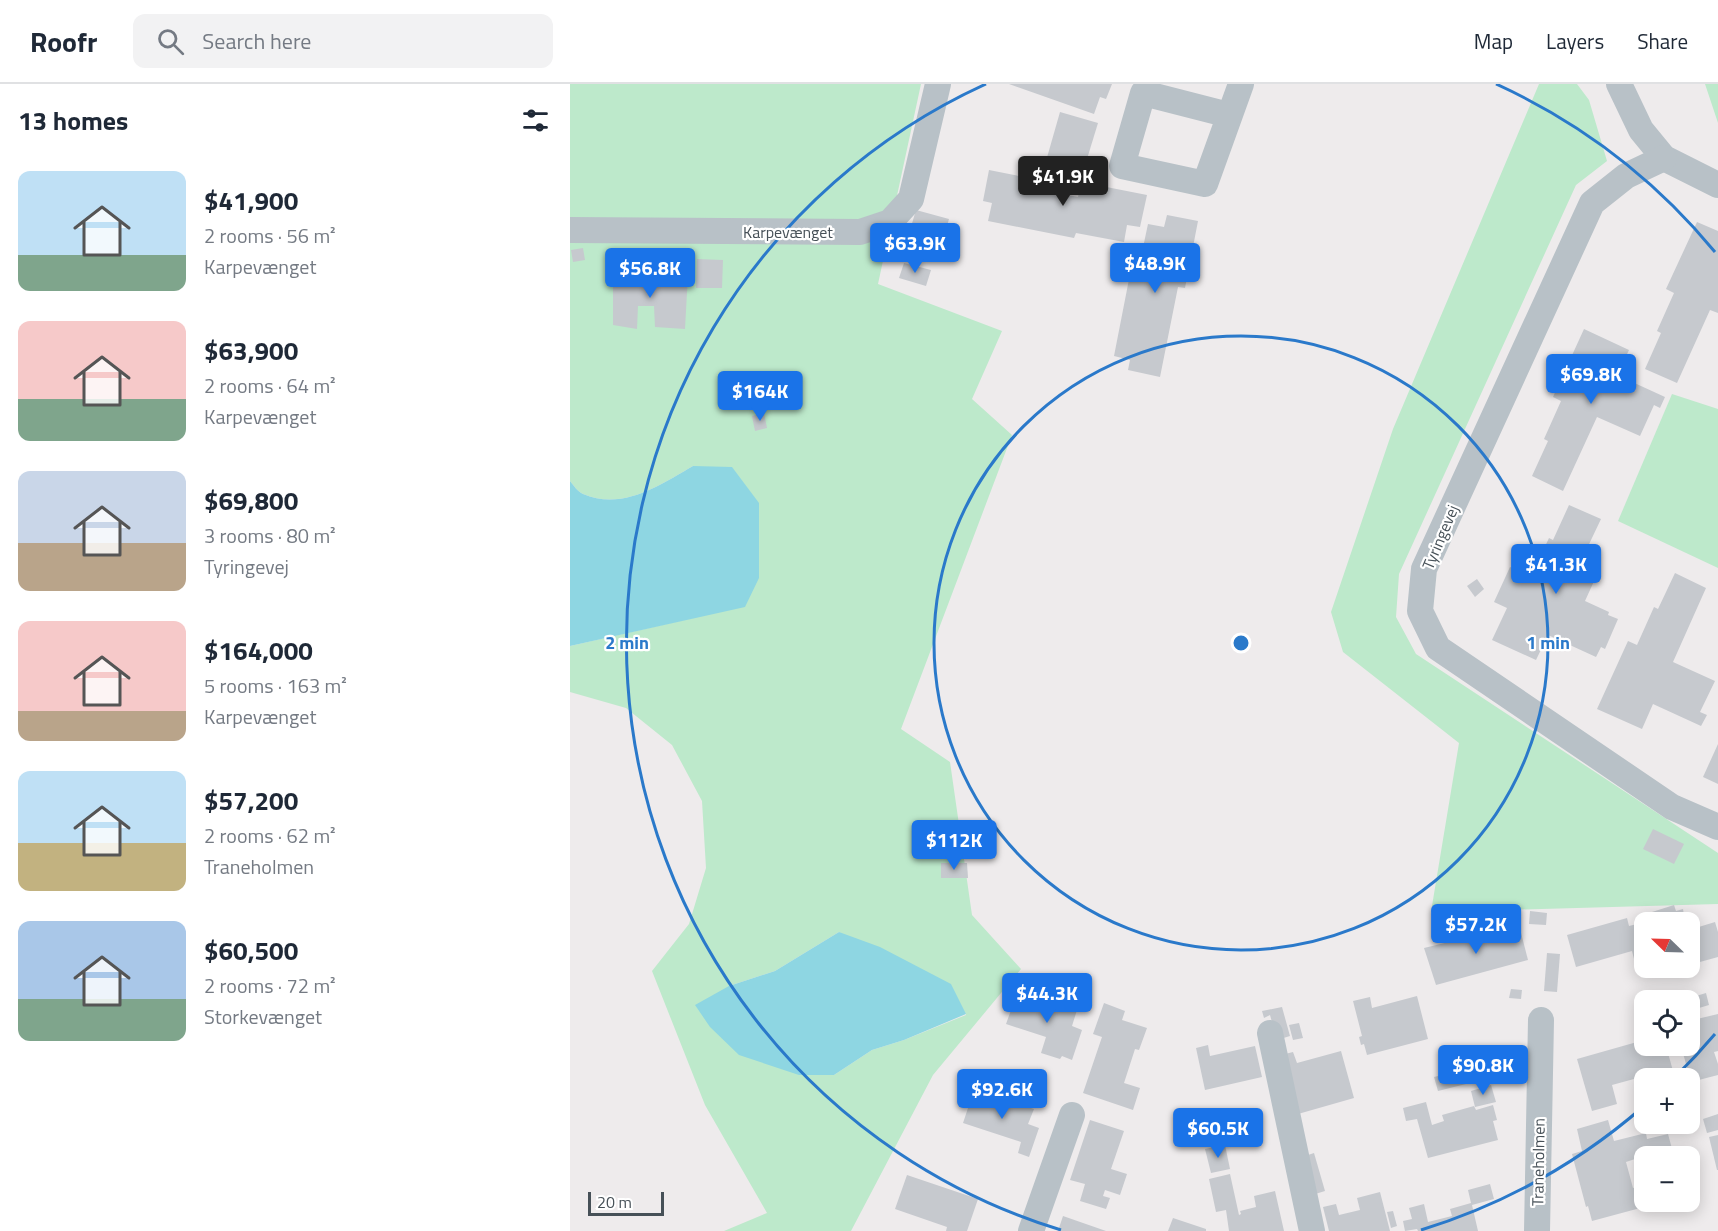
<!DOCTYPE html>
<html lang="en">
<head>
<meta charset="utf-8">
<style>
	body { margin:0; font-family:"Titillium Web",sans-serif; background:#f2f2f3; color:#1f2937; height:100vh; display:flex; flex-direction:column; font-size:22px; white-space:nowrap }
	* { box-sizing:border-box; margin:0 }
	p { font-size:20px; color:#747a83 }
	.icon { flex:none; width:33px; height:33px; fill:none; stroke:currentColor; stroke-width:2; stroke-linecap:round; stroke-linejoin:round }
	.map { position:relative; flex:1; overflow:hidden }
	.drawer { display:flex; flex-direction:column; background:#fff; width:570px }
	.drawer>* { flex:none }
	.needle { width:39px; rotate:293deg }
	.tools { position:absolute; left:1064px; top:828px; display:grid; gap:12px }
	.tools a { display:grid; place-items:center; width:66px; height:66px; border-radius:12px; background:#fff; box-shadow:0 3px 15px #0003; font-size:30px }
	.scale { position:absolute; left:18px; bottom:15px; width:76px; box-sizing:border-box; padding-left:6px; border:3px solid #465057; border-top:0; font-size:16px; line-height:21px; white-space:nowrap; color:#465057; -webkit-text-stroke:4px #fff; paint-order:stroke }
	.price { position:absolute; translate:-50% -51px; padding:0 14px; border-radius:6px; background:#1a73e8; color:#fff; font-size:20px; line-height:39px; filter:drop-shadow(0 2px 3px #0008) }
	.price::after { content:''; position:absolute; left:50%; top:36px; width:18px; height:14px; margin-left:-9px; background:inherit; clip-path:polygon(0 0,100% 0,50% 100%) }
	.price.on { background:#222; color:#fff }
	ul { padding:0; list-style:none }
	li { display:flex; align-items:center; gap:18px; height:150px; padding:0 18px }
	li span { display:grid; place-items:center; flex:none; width:168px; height:120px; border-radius:12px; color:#555 }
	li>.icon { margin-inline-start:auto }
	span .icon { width:72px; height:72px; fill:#fffc; stroke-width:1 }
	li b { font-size:26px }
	h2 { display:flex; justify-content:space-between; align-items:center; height:72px; padding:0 18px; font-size:26px }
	header { display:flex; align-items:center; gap:36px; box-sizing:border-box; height:84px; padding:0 30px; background:#fff; border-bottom:2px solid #e0e1e3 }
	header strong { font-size:28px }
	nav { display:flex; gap:33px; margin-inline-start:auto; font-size:21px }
	.search { width:420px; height:54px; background:#f2f2f3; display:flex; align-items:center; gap:15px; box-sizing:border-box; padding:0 21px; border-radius:12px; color:#747a83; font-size:22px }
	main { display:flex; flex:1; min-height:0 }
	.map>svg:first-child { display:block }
	.green { fill:#bde9cb; fill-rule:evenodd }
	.water { fill:#8ed6e2 }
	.building { fill:#c6c9ce }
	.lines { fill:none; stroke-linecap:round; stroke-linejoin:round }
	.minor { stroke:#b8c1c7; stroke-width:26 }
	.ring { fill:none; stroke:#2a79ca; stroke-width:3 }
	.labels { text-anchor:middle; stroke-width:4.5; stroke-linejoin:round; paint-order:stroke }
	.street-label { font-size:16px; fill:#465057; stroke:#fff }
	.centre { fill:#2a79ca; stroke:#fff; stroke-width:3 }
	.ring-label { font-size:18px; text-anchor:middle; font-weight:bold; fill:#2a79ca; stroke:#fff; stroke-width:4.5; stroke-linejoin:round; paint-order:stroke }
</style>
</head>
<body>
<header>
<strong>Roofr</strong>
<div class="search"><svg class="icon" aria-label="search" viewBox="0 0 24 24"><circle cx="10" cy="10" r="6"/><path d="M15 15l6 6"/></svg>Search here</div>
<nav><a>Map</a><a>Layers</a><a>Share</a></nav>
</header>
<main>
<section class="drawer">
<h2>13 homes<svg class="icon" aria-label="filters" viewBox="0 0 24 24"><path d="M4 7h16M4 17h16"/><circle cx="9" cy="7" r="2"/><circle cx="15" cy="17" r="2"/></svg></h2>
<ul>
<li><span style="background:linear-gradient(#bfe0f5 70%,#7fa58c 0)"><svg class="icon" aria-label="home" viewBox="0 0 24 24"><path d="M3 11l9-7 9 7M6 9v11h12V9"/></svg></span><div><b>$41,900</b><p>2 rooms · 56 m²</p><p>Karpevænget</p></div></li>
<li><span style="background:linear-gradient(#f6c9c9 65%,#7fa58c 0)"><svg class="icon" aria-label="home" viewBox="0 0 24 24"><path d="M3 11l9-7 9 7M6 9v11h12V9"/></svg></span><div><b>$63,900</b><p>2 rooms · 64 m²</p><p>Karpevænget</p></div></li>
<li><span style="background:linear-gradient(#c9d6e8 60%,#b9a48a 0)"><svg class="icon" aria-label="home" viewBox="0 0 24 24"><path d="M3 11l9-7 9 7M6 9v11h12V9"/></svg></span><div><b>$69,800</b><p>3 rooms · 80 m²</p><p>Tyringevej</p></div></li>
<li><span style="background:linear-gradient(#f6c9c9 75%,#b9a48a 0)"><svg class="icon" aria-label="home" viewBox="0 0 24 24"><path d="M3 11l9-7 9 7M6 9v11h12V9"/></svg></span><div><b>$164,000</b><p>5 rooms · 163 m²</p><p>Karpevænget</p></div></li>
<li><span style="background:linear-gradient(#bfe0f5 60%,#c2b280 0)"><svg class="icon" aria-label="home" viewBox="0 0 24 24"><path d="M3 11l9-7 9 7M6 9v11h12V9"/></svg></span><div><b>$57,200</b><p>2 rooms · 62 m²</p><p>Traneholmen</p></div></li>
<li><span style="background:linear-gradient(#a9c7e8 65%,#7fa58c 0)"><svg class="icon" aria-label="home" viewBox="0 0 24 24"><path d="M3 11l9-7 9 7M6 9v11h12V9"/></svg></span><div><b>$60,500</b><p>2 rooms · 72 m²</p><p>Storkevænget</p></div></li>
</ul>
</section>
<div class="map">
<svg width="1148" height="1147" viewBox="0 0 1148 1147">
	<rect width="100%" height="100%" fill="#eeebec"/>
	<!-- green -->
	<g class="green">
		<path d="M 0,0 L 351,0 L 308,200 L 432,247 L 402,315 L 442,351 L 331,645 L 380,678 L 402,831 L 451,885 L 363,991 L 281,1147 L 154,1147 L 197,1129 L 135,1021 L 82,887 L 119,840 L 136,784 L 132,717 L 102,661 L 56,624 L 0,608 L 0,562 L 175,522 L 123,382 C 90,401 53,427 13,410 C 8,408 4,402 0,397 ZM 269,848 L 396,930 L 396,931 L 334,956 L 302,966 L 264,991 L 159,902 L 205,887 Z"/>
		<polygon points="969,0 1007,0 1019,16 1037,77 1006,101 829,490 826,533 846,570 1148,769 1148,820 861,828 889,659 773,568 761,528 823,345"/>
		<polygon points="1135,0 1148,0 1148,39"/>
		<polygon points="1102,310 1148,325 1148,484 1048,437"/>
	</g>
	<!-- water -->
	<g class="water">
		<path d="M 123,382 L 162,383 L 189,419 L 189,494 L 175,523 L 0,562 L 0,397 C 4,402 8,408 13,410 C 53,427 90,401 123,382 Z"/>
		<polygon points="269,848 310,863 381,900 396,930 334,956 302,966 264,991 229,991 169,971 140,943 125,921 159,902 205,887"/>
	</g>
	<!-- building -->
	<g class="building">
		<polygon points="439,0 542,0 536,15 530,13 524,30"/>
		<polygon points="490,28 528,39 513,88 476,77"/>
		<polygon points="419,86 484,99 482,108 508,113 511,98 577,111 570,143 557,141 554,158 506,149 504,154 418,137 422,119 413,117"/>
		<polygon points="346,126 379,135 368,173 335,163"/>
		<polygon points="597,131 628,137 615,204 608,203 590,293 558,286 560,276 544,272 561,185 568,187 578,140 594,143"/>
		<polygon points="1127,138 1148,147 1148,229 1140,226 1107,299 1075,285 1091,249 1087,247 1104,209 1096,205"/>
		<polygon points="13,164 15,176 3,178 1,166"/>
		<polygon points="127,175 153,176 152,204 126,204"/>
		<polygon points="334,179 361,186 356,202 329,194"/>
		<polygon points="43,189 118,190 115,245 85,243 84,222 68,222 67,245 43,241"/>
		<polygon points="1014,245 1059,266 1047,291 1095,313 1090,324 1084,321 1070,352 1027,333 993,407 962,392 978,357 974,355 991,317 983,313"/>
		<polygon points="194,329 197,344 185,347 182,332"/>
		<polygon points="999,421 1031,435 1012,475 1030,484 1015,517 1039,528 1038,531 1048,535 1035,565 1031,563 1026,573 978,551 966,576 922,556 937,524 924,518 940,483 961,492 979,454 983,456"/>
		<polygon points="1105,489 1136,504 1103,578 1145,597 1130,628 1137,631 1131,642 1083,620 1072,645 1027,625 1058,557 1067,561 1084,523 1088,525"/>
		<polygon points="907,495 914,505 905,513 897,502"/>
		<polygon points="1148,660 1148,700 1133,693"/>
		<polygon points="1083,745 1114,760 1104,780 1073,765"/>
		<polygon points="371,779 397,779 398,794 371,794"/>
		<polygon points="1104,821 1106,827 1113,825 1114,831 1085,838 1082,828"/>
		<polygon points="960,827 977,829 976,841 959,840"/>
		<polygon points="1057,834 1059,842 1071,839 1074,849 1074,876 1065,879 1062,867 1006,883 997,851"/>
		<polygon points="1145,838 1148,848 1148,873 1119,881 1119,846"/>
		<polygon points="949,841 958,876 866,901 854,864"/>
		<polygon points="977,869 990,870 987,908 974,907"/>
		<polygon points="941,905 952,906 951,915 939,914"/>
		<polygon points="448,907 507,926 502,942 512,946 502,976 492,972 490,975 471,969 476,953 436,940"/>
		<polygon points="1136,909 1139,921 1119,927 1119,916 1116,915"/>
		<polygon points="847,912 858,955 797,971 794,960 791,961 789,953 792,952 783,917 800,913 802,924"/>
		<polygon points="534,919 555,927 552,936 577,944 569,966 565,965 554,999 570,1004 563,1026 513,1009 532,953 523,950"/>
		<polygon points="712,923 720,952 707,956 700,931 694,934 692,927"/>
		<polygon points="1148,930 1148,967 1144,968 1148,980 1148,991 1121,998 1111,962 1119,962 1119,948 1130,945 1127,935"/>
		<polygon points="729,939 733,954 723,956 719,941"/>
		<polygon points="1074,956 1074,962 1082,962 1083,965 1096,962 1105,994 1088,994 1086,989 1042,1001 1047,1020 1022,1027 1007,975"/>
		<polygon points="638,961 640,972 685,962 692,993 635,1006 626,964"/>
		<polygon points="771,967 784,1014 728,1030 711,971 723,968 727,979"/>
		<polygon points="892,986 896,1000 868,1007 864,993"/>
		<polygon points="921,1001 926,1018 905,1023 901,1007"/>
		<polygon points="404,1006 464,1025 458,1040 469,1044 459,1073 448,1069 451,1058 393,1039"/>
		<polygon points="856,1018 862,1041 874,1037 872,1031 904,1022 906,1026 923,1021 927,1036 923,1037 928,1056 858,1074 847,1035 836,1037 833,1024"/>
		<polygon points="1148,1030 1148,1046 1137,1049 1133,1035"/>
		<polygon points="520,1036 554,1047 541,1085 557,1090 550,1111 535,1106 533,1112 540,1114 536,1125 510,1117 515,1100 500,1096"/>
		<polygon points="1038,1036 1044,1057 1076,1049 1077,1055 1098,1050 1104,1072 1074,1072 1056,1078 1063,1104 1069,1102 1074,1123 1022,1137 1018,1122 1016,1123 1002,1070 1012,1067 1007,1045"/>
		<polygon points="1148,1051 1148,1086 1147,1086 1139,1053"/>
		<polygon points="655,1061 660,1085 641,1089 635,1065"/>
		<polygon points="744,1069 755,1107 742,1111 732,1073"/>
		<polygon points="660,1090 669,1131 671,1130 670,1127 686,1123 684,1112 705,1107 714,1147 659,1147 656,1126 646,1128 639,1095"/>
		<polygon points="337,1091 408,1115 397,1147 376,1147 377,1143 325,1125"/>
		<polygon points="920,1100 924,1115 902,1121 908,1147 848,1147 847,1145 835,1147 833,1137 842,1135 839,1124 854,1120 858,1138 882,1132 880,1125 901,1119 898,1106"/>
		<polygon points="810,1108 820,1147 759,1147 753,1123 766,1120 769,1131 790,1126 787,1114"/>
		<polygon points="823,1127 827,1142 821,1144 817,1128"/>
		<polygon points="493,1132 536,1147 488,1147"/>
		<polygon points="603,1134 636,1145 636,1147 598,1147"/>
	</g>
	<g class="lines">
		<!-- minor -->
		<g class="minor">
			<polyline points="1049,0 1071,46 1094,74 1148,101"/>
			<polyline points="659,31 573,9 552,82 635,100 671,0"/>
			<polyline points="1094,74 1056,92 1022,119 854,485 850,527 868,564 1102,723 1148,743"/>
			<polyline points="0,146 290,148 320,138 341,115 368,0"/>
			<polyline points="700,949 742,1147"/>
			<polyline points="461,1147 502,1031"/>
			<polyline points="967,1147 971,936"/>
		</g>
	</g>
	<!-- distance rings -->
	<g class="ring">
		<circle cx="671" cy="559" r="307"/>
		<path d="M1145 950A614 614 0 0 1 1105 993M1074 1022A614 614 0 0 1 851 1146M491 1146A614 614 0 0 1 416 0M926 0A614 614 0 0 1 1145 168"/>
	</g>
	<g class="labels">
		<!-- street labels -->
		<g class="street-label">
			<text x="218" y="154">Karpevænget</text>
			<text transform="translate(870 453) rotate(-67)" y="6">Tyringevej</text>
			<text transform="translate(968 1078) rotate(-89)" y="6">Traneholmen</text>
		</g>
	</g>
	<circle cx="671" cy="559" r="9" class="centre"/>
	<g class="ring-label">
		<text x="978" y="565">1 min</text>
		<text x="57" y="565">2 min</text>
	</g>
</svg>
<div class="tools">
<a><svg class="needle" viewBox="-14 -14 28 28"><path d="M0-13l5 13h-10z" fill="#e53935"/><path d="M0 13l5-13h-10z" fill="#747a83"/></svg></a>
<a><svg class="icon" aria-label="locate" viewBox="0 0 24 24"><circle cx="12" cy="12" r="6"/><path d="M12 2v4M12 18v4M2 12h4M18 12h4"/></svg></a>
<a>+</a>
<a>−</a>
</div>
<div class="scale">20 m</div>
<b class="price on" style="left:493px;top:123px">$41.9K</b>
<b class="price" style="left:345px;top:190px">$63.9K</b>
<b class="price" style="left:585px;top:210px">$48.9K</b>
<b class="price" style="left:80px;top:215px">$56.8K</b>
<b class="price" style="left:1021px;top:321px">$69.8K</b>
<b class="price" style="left:190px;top:338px">$164K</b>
<b class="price" style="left:986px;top:511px">$41.3K</b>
<b class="price" style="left:384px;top:787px">$112K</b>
<b class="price" style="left:906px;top:871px">$57.2K</b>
<b class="price" style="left:477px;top:940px">$44.3K</b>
<b class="price" style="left:913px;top:1012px">$90.8K</b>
<b class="price" style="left:432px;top:1036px">$92.6K</b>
<b class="price" style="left:648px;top:1075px">$60.5K</b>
</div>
</main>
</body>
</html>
